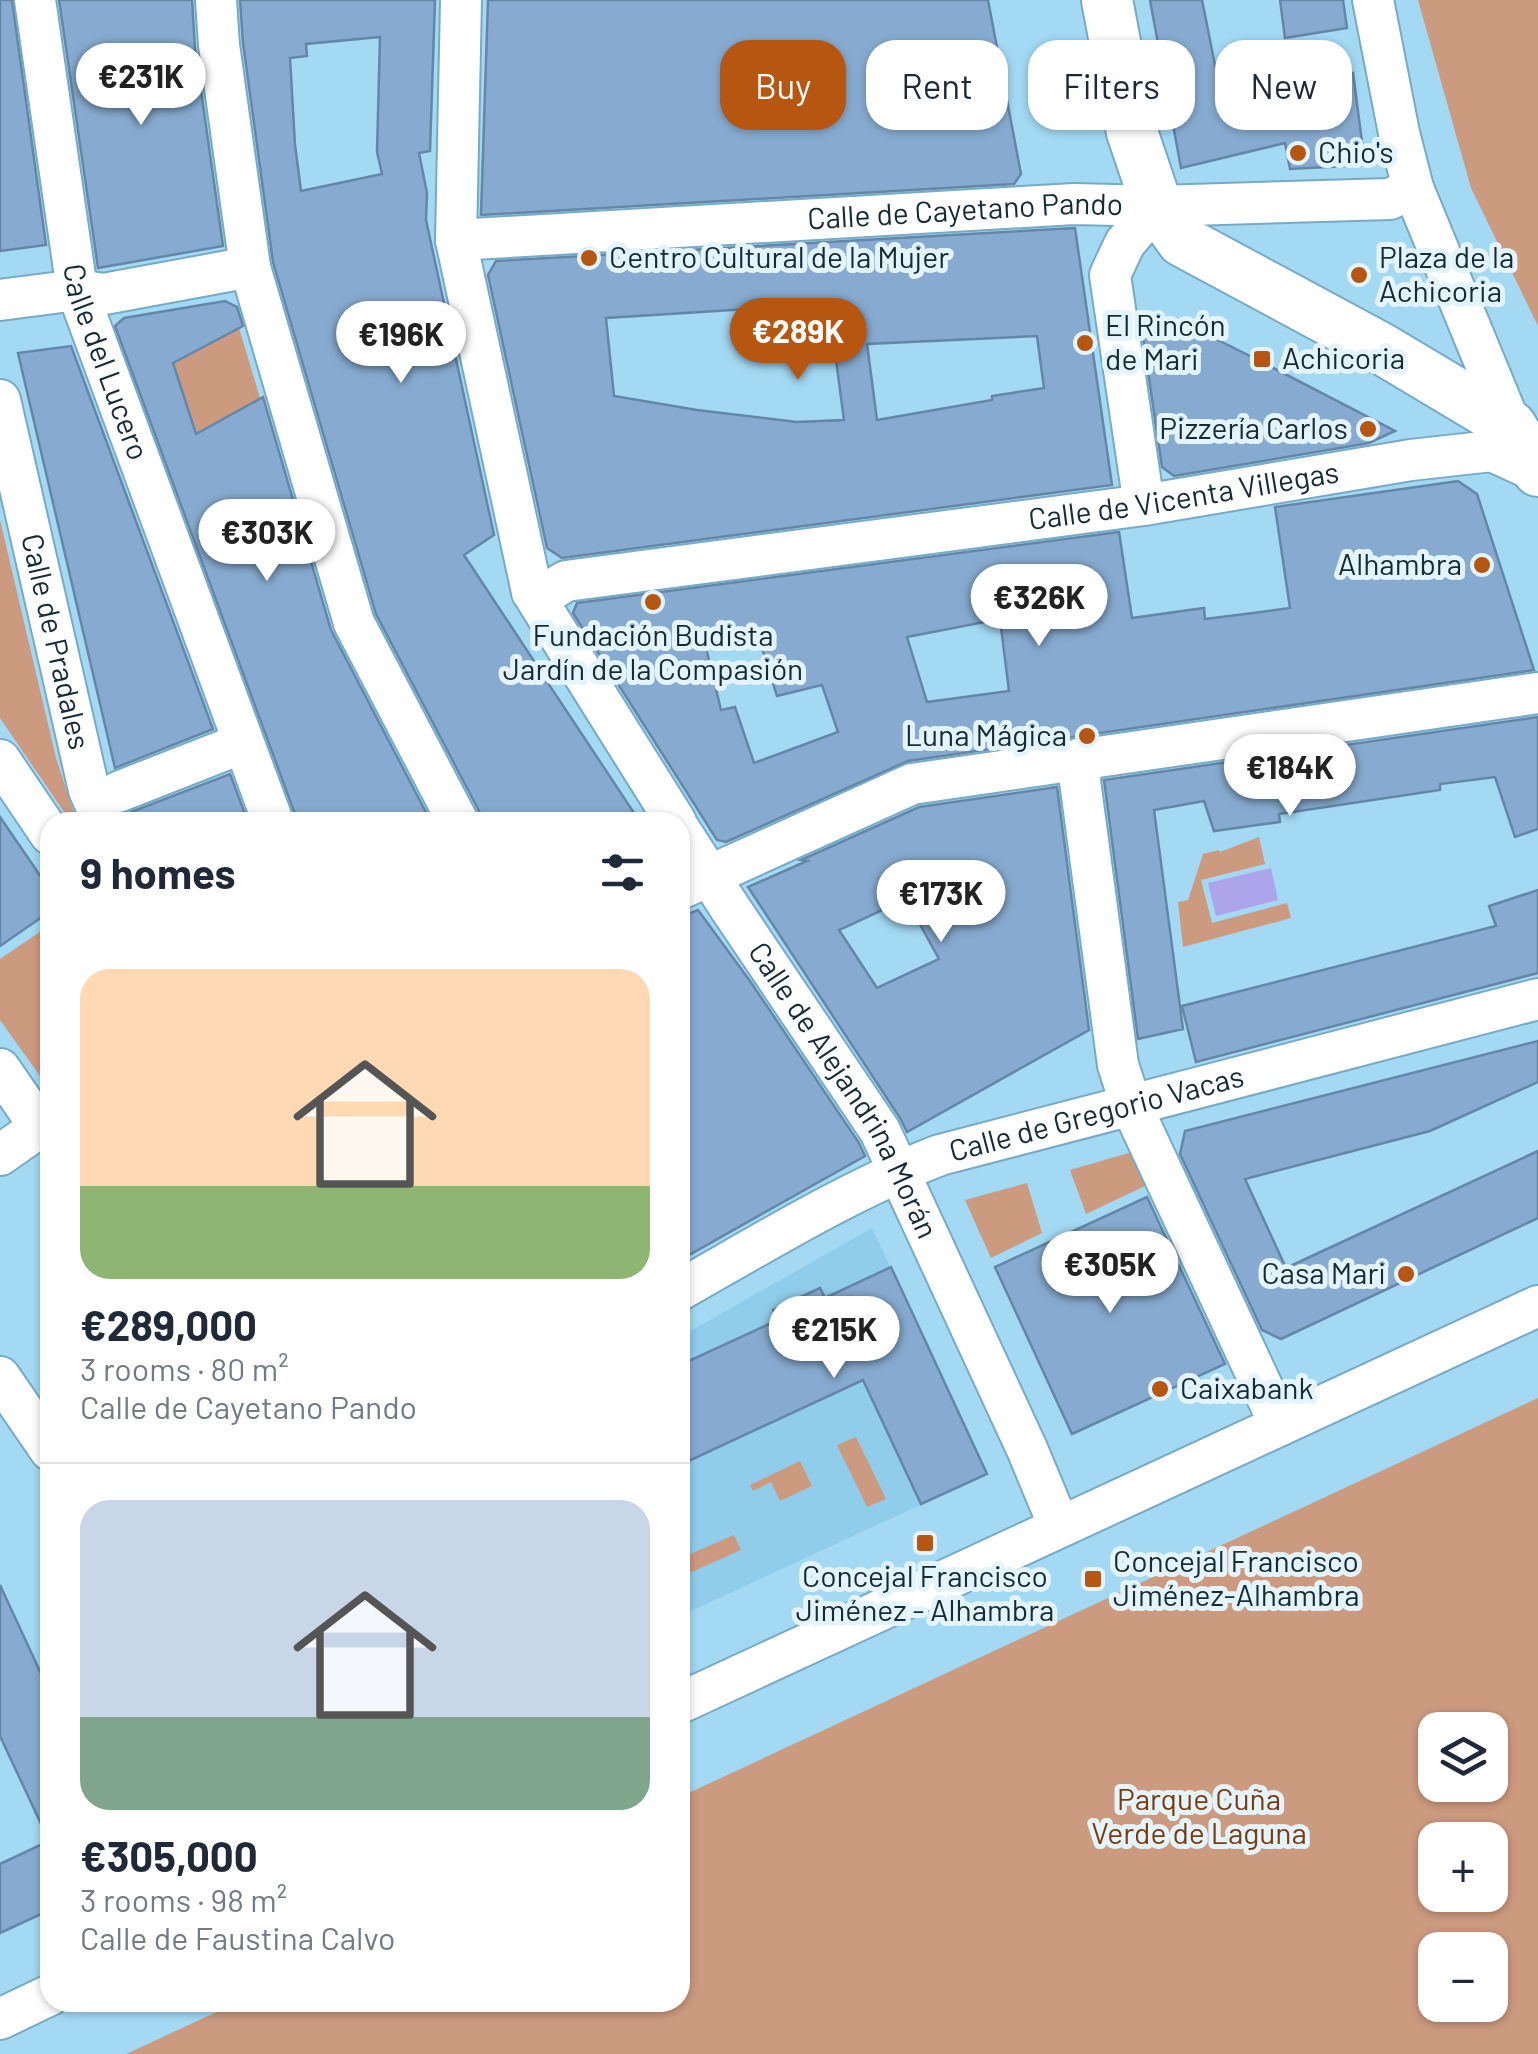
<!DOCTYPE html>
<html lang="en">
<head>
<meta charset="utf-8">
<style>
	body { margin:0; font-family:Barlow,sans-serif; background:#f2f2f3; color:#1f2937; height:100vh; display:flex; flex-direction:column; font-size:38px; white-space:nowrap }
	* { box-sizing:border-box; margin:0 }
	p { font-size:32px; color:#747a83 }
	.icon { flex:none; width:55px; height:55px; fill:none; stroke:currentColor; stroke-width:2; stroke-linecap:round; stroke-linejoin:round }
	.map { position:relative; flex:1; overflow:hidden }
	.side { position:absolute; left:40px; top:812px; width:650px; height:1200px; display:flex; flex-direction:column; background:#fff; border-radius:30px; box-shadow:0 2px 8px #0004 }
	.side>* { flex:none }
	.top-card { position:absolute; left:720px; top:40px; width:668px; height:90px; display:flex; gap:20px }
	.controls { position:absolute; left:1418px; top:1712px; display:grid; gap:20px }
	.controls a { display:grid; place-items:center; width:90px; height:90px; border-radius:20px; background:#fff; box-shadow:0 2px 8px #0004; font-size:50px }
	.price { position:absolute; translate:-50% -85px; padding:0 22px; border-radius:35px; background:#fff; color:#222; font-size:32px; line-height:65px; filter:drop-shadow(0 2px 5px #0008) }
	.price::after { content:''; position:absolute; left:50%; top:60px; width:30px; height:22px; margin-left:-15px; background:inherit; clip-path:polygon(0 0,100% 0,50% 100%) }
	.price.selected { background:#b65610; color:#fff }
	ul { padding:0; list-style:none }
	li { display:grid; align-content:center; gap:20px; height:530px; padding:0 40px }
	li+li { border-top:2px solid #e0e1e3 }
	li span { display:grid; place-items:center; height:310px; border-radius:30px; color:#555 }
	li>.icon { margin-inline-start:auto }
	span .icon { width:180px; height:180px; fill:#fffc; stroke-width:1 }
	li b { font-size:42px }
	h2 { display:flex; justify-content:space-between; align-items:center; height:120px; padding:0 40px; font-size:42px }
	.tag { padding:0 35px; border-radius:30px; background:#fff; box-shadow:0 2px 8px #0004; font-size:35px; line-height:90px }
	.tag.selected { background:#b65610; color:#fff }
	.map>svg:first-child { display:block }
	.built { fill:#8fcdea }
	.green { fill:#cc9a7f; fill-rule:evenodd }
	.water { fill:#ada4ec }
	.building { fill:#87abd0; stroke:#6386a9; stroke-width:2.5; fill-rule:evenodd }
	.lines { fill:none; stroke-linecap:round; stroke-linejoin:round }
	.minor-casing { stroke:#77abc5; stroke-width:44 }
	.major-casing { stroke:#77abc5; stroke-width:54 }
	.minor { stroke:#fff; stroke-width:40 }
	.major { stroke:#fff; stroke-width:50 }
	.poi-dot { fill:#b65610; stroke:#e4f4fc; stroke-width:4 }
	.labels { text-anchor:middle; stroke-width:10; stroke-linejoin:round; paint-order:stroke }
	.poi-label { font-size:30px; fill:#152b35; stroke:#e4f4fc; text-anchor:start }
	.street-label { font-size:30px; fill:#152b35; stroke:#e4f4fc }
	.park-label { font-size:30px; fill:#7c3b0f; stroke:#e4f4fc }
</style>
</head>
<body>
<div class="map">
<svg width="1538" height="2054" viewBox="0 0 1538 2054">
	<rect width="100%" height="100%" fill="#a3d9f3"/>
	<!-- built -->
	<polygon class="built" points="872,1228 987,1474 680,1616 680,1337"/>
	<!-- green -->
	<g class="green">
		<polygon points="1418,0 1538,0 1538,326 1471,188"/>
		<polygon points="239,328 260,398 196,433 173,363"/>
		<polygon points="0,520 56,758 77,822 71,822 0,718"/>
		<polygon points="1259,837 1265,864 1201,880 1212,923 1287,903 1291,918 1183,947 1178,902 1188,900 1203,854 1219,850 1220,852"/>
		<polygon points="50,925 50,1080 40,1076 0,1020 0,959"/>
		<polygon points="1132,1152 1147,1185 1086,1214 1070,1170"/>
		<polygon points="1027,1183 1042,1233 991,1258 965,1200"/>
		<path d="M 1538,1398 L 1538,2054 L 126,2054 L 236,2003 L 680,2002 L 680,1797 ZM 1435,1730 L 1490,1730 L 1490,1785 L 1435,1785 ZM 1435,1840 L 1490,1840 L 1490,1895 L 1435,1895 ZM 1435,1950 L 1490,1950 L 1490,2005 L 1435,2005 Z"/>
		<polygon points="856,1437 886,1499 867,1507 837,1445"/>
		<polygon points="800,1461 812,1486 780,1501 771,1482 753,1491 750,1485"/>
		<polygon points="734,1535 741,1550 687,1574 681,1558"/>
	</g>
	<!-- water -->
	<polygon class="water" points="1271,868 1278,900 1216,916 1208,883"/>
	<!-- building -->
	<g class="building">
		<polygon points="0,0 12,0 46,245 0,251"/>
		<polygon points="59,0 192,0 195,48 223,246 98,268"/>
		<path d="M 240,0 L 435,0 L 430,151 L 419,153 L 427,193 L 426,220 L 494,535 L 464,555 L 534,661 L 543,680 L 544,677 L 640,822 L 482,822 L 479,811 L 376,614 L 273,262 L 243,43 ZM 380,37 L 377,152 L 382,174 L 301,191 L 295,145 L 290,58 L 307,56 L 306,44 Z"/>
		<polygon points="488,0 988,0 1021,174 1014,184 481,215"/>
		<polygon points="1150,0 1202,0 1223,105 1353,73 1365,165 1290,169 1285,143 1181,168"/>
		<polygon points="1280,0 1343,0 1347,28 1285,38"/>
		<path d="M 1075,228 L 1112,485 L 562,558 L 547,548 L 488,275 L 496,261 ZM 781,307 L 785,335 L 832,330 L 844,420 L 797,422 L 697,410 L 614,396 L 606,318 ZM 1037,336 L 1044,388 L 992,396 L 992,400 L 877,420 L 867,344 Z"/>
		<polygon points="225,301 237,307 243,326 173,363 196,434 263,397 331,630 431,822 296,822 295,814 115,326 124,318"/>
		<polygon points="1174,318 1258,360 1395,431 1369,443 1174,476 1162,467 1143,337"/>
		<polygon points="71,346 213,729 115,768 18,353"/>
		<path d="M 1458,481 L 1477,494 L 1534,670 L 908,761 L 726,842 L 717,840 L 573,613 L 577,603 L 1119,532 L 1132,618 L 1204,608 L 1205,619 L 1261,612 L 1290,608 L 1275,507 ZM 1000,619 L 1009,691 L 927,702 L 907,637 ZM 758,635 L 777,696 L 822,685 L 838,732 L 754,763 L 735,707 L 721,710 L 704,639 Z"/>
		<polygon points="1538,717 1538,829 1515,837 1495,777 1440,784 1440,790 1279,814 1280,822 1214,831 1204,801 1154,810 1183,1029 1138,1039 1104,780"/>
		<polygon points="230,774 248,822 134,822 131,812"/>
		<path d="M 1057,787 L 1089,1030 L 907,1132 L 900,1118 L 748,887 L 807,861 L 801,860 L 919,807 ZM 906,899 L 939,959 L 877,988 L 839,930 Z"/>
		<polygon points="0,817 50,890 48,905 42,917 0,946"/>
		<polygon points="1538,890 1538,973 1196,1062 1182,1006 1496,926 1489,906"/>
		<polygon points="698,910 750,981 859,1143 865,1156 680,1260 680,917"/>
		<polygon points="1538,1041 1538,1082 1430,1131 1245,1179 1286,1268 1538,1151 1538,1218 1281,1339 1262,1330 1180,1154 1185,1131"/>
		<polygon points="1147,1197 1225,1364 1072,1434 995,1267"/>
		<polygon points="891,1267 987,1474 921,1504 863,1380 680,1465 680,1365 778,1320 773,1310 820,1288 825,1298"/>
		<polygon points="0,1585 50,1693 50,1910 0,1933 0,1864 49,1841 0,1736"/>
	</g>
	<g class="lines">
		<!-- minor casing -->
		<g class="minor-casing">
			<g id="minor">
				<path id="s1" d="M 35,0 L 77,290 L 273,822"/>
				<polyline points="216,0 219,45 250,267 354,623 458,822"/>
				<polyline points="461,0 456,240 532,592 676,822"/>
				<polyline points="1373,0 1399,133 1413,188 1511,426"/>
				<path id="s2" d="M 456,240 L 1074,204 L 1157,206 L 1390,199 L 1413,188"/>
				<polyline points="0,300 77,290 104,294 250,267"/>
				<path id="s3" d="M 0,400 L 89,790 L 103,822"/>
				<polyline points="1144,505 1110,275 1125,243 1157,206"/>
				<path id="s4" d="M 532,592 L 553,589 L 566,581 L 1144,505 L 1411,460 L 1492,451 L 1538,472"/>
				<polyline points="1081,758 1080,781 1118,1065 1131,1105 1280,1425"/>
				<polyline points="0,760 50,834"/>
				<polyline points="118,792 225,750"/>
				<path id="s5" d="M 680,830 L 728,905 L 880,1131 L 1027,1449 L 1059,1526"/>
				<polyline points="680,889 912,784 1538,693"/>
				<polyline points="0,1069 40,1127"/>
				<polyline points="0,1155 50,1120"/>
				<path id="s6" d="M 680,1290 C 765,1242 849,1190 940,1155 L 1538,999"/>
				<polyline points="0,1377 50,1450"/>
				<polyline points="680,1703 1538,1306"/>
				<polyline points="0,2019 50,1995"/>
			</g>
		</g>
		<!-- major casing -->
		<g class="major-casing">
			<polyline id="major" points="1107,0 1132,132 1157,206 1182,241 1379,347 1511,426 1538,471"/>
		</g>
		<!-- minor -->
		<use href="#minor" class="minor"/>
		<!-- major -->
		<use href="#major" class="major"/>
	</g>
	<!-- markers -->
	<g class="poi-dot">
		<circle cx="1298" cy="153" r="10"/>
		<circle cx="589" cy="258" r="10"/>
		<circle cx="1359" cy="275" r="10"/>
		<circle cx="1085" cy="343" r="10"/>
		<rect x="1252" y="349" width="20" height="20" rx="5"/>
		<circle cx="1368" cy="429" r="10"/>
		<circle cx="1482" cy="565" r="10"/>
		<circle cx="653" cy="602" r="10"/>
		<circle cx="1087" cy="736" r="10"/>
		<circle cx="1406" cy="1274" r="10"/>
		<circle cx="1160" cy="1389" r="10"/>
		<rect x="915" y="1533" width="20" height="20" rx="5"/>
		<rect x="1083" y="1569" width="20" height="20" rx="5"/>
	</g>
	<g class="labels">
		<!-- poi labels -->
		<g class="poi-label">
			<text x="1318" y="163">Chio's</text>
			<text x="609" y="268">Centro Cultural de la Mujer</text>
			<text x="1379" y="268">Plaza de la<tspan x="1379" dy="34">Achicoria</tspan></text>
			<text x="1105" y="336">El Rincón<tspan x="1105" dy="34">de Mari</tspan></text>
			<text x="1282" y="369">Achicoria</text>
			<text x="1348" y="439" text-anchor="end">Pizzería Carlos</text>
			<text x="1462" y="575" text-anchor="end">Alhambra</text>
			<text x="653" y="646" text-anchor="middle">Fundación Budista<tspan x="653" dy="34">Jardín de la Compasión</tspan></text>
			<text x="1067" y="746" text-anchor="end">Luna Mágica</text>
			<text x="1386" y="1284" text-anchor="end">Casa Mari</text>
			<text x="1180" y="1399">Caixabank</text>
			<text x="1113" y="1572">Concejal Francisco<tspan x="1113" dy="34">Jiménez-Alhambra</tspan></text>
			<text x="925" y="1587" text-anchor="middle">Concejal Francisco<tspan x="925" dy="34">Jiménez - Alhambra</tspan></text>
		</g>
		<!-- street labels -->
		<g class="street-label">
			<text dy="10" stroke="none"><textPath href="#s2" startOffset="510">Calle de Cayetano Pando</textPath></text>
			<text dy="10" stroke="none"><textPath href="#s1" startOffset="370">Calle del Lucero</textPath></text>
			<text dy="10" stroke="none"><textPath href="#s4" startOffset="660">Calle de Vicenta Villegas</textPath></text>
			<text dy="10" stroke="none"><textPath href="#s3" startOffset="248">Calle de Pradales</textPath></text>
			<text dy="10" stroke="none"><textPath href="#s5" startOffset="308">Calle de Alejandrina Morán</textPath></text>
			<text dy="10" stroke="none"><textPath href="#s6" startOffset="455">Calle de Gregorio Vacas</textPath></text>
		</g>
		<!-- park labels -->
		<g class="park-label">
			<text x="1199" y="1810">Parque Cuña<tspan x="1199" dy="34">Verde de Laguna</tspan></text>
		</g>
	</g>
</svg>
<div class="controls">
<a><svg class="icon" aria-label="layers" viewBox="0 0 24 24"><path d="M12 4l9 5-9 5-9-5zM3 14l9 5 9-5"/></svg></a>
<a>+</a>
<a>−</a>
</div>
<b class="price" style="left:141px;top:128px">€231K</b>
<b class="price selected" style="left:798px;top:383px">€289K</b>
<b class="price" style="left:401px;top:386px">€196K</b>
<b class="price" style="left:267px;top:584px">€303K</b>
<b class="price" style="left:1039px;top:649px">€326K</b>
<b class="price" style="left:1290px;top:819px">€184K</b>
<b class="price" style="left:941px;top:945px">€173K</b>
<b class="price" style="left:1110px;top:1316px">€305K</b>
<b class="price" style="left:834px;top:1381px">€215K</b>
<div class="top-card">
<a class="tag selected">Buy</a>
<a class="tag">Rent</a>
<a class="tag">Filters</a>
<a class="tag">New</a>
</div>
<section class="side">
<h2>9 homes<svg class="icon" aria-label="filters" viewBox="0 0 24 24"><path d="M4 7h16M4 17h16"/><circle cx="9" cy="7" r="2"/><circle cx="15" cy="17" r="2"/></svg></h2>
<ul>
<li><span style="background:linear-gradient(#ffd9b3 70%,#8fb573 0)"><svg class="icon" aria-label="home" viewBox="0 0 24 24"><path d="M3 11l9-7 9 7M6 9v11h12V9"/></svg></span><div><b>€289,000</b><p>3 rooms · 80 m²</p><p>Calle de Cayetano Pando</p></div></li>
<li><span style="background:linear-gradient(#c9d6e8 70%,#7fa58c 0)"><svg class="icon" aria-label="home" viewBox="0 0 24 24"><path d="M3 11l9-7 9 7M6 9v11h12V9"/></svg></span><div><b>€305,000</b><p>3 rooms · 98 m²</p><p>Calle de Faustina Calvo</p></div></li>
</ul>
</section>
</div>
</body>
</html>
